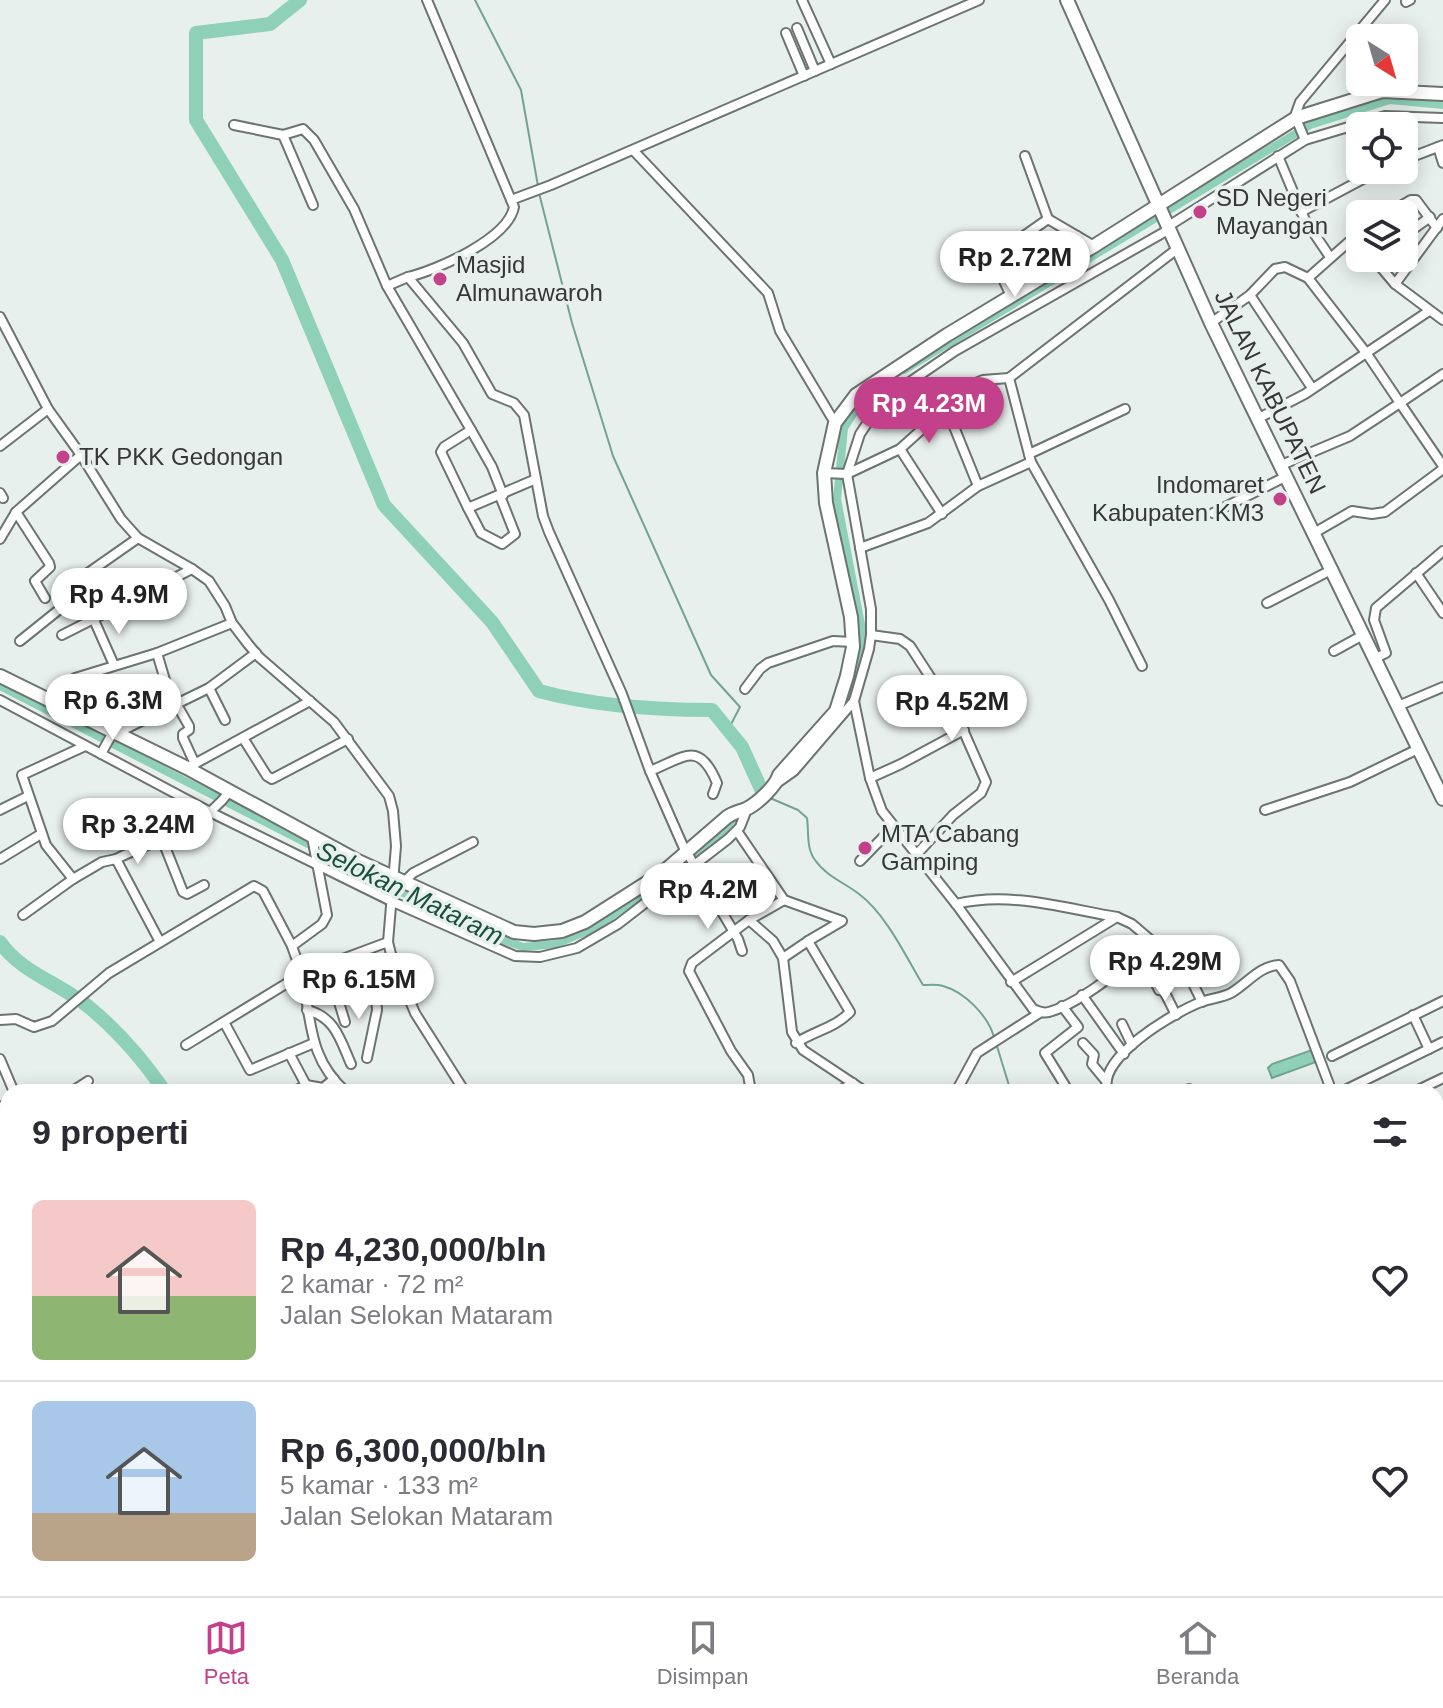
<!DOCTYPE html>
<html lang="id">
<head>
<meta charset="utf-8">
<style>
	body { margin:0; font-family:Helvetica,sans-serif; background:#f7f7f7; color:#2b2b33; height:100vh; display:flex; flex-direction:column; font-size:30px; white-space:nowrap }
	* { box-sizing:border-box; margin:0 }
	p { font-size:26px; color:#7c7c81 }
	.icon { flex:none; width:44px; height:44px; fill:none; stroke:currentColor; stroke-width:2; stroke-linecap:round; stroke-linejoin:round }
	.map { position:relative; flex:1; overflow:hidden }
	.details { position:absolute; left:0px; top:1084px; width:1444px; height:512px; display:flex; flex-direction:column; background:#fff; border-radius:24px 24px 0 0; box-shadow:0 4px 20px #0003 }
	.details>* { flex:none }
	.needle { width:52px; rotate:143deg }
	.tools { position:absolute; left:1346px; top:24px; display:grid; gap:16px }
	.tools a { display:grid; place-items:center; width:72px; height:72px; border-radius:12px; background:#fff; box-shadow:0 4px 20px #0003; font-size:40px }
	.price { position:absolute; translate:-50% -68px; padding:0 18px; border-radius:28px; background:#fff; color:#222; font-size:26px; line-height:52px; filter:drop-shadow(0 2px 4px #0008) }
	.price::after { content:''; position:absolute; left:50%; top:48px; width:24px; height:18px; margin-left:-12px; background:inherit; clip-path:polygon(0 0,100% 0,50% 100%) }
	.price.current { background:#c2418a; color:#fff }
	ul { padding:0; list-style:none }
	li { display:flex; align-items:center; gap:24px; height:200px; padding:0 32px }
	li+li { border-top:2px solid #e1e1e2 }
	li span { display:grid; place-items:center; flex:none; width:224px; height:160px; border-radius:12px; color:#555 }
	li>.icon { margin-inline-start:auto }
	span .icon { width:96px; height:96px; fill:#fffc; stroke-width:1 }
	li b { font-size:34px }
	h2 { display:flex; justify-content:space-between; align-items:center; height:96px; padding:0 32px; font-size:34px }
	.dock { display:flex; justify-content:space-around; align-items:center; height:112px; border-top:2px solid #e1e1e2; background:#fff; font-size:22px; color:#7c7c81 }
	.dock a { display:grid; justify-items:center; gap:4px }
	.dock .current { color:#c2418a }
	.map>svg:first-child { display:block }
	.water { fill:#8ed1b8; stroke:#73a391; stroke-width:2 }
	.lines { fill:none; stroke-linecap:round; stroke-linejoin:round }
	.stream { stroke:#73a391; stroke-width:2 }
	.canal { stroke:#8ed1b8; stroke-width:8 }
	.river { stroke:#8ed1b8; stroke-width:14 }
	.street-casing { stroke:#6c7370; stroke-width:12 }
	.secondary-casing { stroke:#6c7370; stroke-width:16 }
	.highway-casing { stroke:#6c7370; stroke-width:20 }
	.street { stroke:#fff; stroke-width:8 }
	.secondary { stroke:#fff; stroke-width:12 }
	.highway { stroke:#fff; stroke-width:16 }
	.poi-dot { fill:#c2418a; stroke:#e8f0ed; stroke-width:3 }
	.labels { text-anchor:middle; stroke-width:7; stroke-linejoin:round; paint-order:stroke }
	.poi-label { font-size:24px; fill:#353837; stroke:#e8f0ed; text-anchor:start }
	.street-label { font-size:24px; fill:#353837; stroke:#e8f0ed }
	.water-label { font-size:26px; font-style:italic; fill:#194f3e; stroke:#e8f0ed }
</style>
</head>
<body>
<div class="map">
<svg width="1443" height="1596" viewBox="0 0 1443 1596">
	<rect width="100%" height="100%" fill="#e8f0ed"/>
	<!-- water -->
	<polygon class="water" points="1312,1050 1316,1062 1272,1078 1268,1068 1272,1064"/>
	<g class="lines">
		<!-- stream -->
		<g class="stream">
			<polyline points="475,0 521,90 538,186"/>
			<polyline points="539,193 572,323 613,456 711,675 740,707 728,730"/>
			<path d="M 770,798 L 798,810 L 807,818 C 809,832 806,848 815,860 C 826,876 845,883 859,894 C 886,914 906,957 923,985 C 929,985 937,984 943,986 C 965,992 988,1016 994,1037"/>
			<polyline points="996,1043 1011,1092"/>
			<polyline points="1137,1588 1139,1596"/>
		</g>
		<!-- canal -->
		<g class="canal">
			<polyline points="904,370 1310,125 1390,100 1443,105"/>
			<polyline points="0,686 417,900 500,939 523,947 556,944 594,928 701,853 737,815"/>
			<polyline points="841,709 854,679 863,635 837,499 844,428 860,403 882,383"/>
		</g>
		<!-- river -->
		<g class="river">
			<path d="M 300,0 L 270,24 L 196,33 L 196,120 L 282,260 L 384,505 L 492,622 L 539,691 C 594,706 654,710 712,710 L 742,747 L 762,791"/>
			<path d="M 0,942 C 21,973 62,984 90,1008 C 119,1032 144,1061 165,1092"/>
			<polyline points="512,1588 517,1596"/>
			<polyline points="1413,1588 1417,1596"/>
		</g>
		<!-- street casing -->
		<g class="street-casing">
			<g id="street">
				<path d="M 427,0 L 514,207 C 508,239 437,270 408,277 L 463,343 L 492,394 L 514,403 L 524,415 L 543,516 L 549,532 L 622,694 L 650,771 L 683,846 L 738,939 L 742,951"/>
				<polyline points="802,0 831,64"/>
				<polyline points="1406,2 1410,0"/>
				<polyline points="797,28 815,71"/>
				<polyline points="786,33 804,76"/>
				<polyline points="234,125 283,135 303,129 314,140 354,209 387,286 471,430 444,447 441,452 468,508 536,479"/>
				<polyline points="283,135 313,205"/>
				<polyline points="1305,140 1295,116 1300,102 1385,0"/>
				<polyline points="1438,147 1443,163"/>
				<polyline points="633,150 768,293 780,331 835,423"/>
				<polyline points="1025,156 1048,219 1094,246"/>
				<polyline points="1278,156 1305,220 1330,257"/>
				<polyline points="1404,160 1443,145"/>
				<polyline points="511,200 551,185 979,0"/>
				<polyline points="1301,212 1380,170"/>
				<polyline points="1387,214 1411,200 1416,200 1437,228"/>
				<polyline points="1443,219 1395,284 1443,320"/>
				<polyline points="1167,227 1305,140 1385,116 1443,118"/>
				<polyline points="1404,236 1430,217"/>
				<polyline points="1008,247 1048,219"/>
				<polyline points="1373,258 1395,284"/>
				<polyline points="1308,278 1360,232"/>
				<polyline points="387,286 408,277"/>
				<polyline points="1250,295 1312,388"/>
				<polyline points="1011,296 1004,281 1007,269 1077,236"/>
				<polyline points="0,317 48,409 81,455 121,519 138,538 192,569 209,581 225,606 232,623 248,644 259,657 334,722 389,796 393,811 396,846 388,942 392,958 415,1013 465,1092"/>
				<polyline points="1211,323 1250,295 1275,269 1285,267 1308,278 1367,354 1400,403 1350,436 1279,466"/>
				<polyline points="1443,374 1400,403 1443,466"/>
				<polyline points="942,397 978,486"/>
				<polyline points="1257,419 1305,394 1429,311"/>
				<polyline points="471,430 492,467 503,495"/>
				<polyline points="0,446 48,409"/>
				<polyline points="900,449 942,514"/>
				<polyline points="1029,454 1125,409"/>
				<polyline points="1031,462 1109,600 1142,666"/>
				<polyline points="824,473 847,474 900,449 920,431 942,397 983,380 1009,378"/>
				<polyline points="0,493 3,498"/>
				<polyline points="468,508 481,533 502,544 515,534 500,496"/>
				<polyline points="16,512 49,563 50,567 35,581 45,598"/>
				<polyline points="1213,513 1285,477"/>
				<polyline points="1314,533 1352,511 1372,514 1385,512 1443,469"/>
				<polyline points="0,539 16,512 81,455"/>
				<polyline points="860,548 928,523 978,486 1031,462 1009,378 1177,249"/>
				<polyline points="1416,573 1443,613"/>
				<polyline points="1267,603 1333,569"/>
				<polyline points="94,620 114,665"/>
				<polyline points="62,635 192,569"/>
				<polyline points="871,635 900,639 910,646 960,723 986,782 981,793 953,815 916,855"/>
				<polyline points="20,641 81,592 78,580 138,538"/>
				<polyline points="1334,651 1363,635"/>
				<polyline points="157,653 173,707"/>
				<polyline points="1374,659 1386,653 1374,620 1376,608 1443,551"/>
				<polyline points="209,688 225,720"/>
				<polyline points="745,689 760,669 768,663 833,641 853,642"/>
				<polyline points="47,699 75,678 157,653 232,623"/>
				<polyline points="0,700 212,813 391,901 515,956 540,957 577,948 618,924 728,839 740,827 747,809"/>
				<path d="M 854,701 L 870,778 L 882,811 L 956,904 L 1033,1009 C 1040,1012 1045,1014 1052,1011 C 1084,1001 1127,964 1153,942 L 1182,961 L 1202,1002"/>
				<polyline points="177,705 189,726 189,730 183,734 183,738 195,764"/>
				<polyline points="1398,706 1443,687"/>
				<polyline points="117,733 209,688 256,653"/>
				<polyline points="243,738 267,776 272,779 348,739"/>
				<polyline points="85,746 22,775 46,845 73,879 102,862 116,859"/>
				<polyline points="101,754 113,732"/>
				<polyline points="187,768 310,701"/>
				<path d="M 650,771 C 685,757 699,740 717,783 L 713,794"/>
				<polyline points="870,778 901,764 964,730"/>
				<polyline points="777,783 794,771 854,701 869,649 871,635 871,609 847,474 860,434 882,401 955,351 1168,230"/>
				<polyline points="0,810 28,796"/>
				<polyline points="1265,810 1350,782 1418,749"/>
				<polyline points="737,831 784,900 842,921 808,941"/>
				<path d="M 312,837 L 327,915 L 322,924 L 292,946 C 295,956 300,966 302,976 C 312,1022 308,1058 346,1092"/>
				<polyline points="162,839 183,892 187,894 204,885"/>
				<polyline points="0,859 41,834"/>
				<polyline points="860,861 893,827"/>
				<polyline points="404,882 413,873 473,842"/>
				<path d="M 956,904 C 1010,891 1063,908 1117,917 L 1011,982"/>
				<polyline points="23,915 73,879"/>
				<polyline points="1117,917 1132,924 1153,942"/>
				<polyline points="749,920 784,900"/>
				<path d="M 160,942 L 116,859 C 156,839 202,829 229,792"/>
				<polyline points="1136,956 1148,968 1159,990 1164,991 1176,1015"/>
				<path d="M 783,958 L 808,941 L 850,1012 C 835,1028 814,1031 796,1043"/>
				<polyline points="327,963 345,1022"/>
				<polyline points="1082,995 1124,1054"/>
				<polyline points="338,997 398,978"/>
				<polyline points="1062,1006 1078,1027 1045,1053 1069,1092"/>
				<path d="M 307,1010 C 335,1017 340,1039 351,1064"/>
				<polyline points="1413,1015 1429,1049"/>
				<polyline points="0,1020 16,1019 34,1027 52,1021 109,973 254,886 263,891 292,946"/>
				<polyline points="224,1022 250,1070 314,1043"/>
				<polyline points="1122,1024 1132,1045"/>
				<polyline points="1083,1043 1094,1055 1092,1064 1106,1081"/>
				<polyline points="186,1045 302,974 388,942"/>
				<polyline points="289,1053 306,1085"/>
				<polyline points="1332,1056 1443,1001"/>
				<polyline points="367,1058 377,1010 375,985"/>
				<polyline points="0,1059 14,1092"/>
				<polyline points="71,1092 88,1081"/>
				<polyline points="293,1092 306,1085 323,1088 334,1079"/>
				<polyline points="751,1092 748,1075 731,1051 689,971 692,963 749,920 773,941 783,958 792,1032 803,1050 866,1092"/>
				<polyline points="838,1092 853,1083"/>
				<polyline points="950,1092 958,1088 977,1053 1041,1012"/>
				<path d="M 1108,1092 C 1095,1058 1175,1012 1201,1002 C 1211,998 1222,998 1231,993 C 1248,983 1259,966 1279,965 L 1290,981 L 1332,1092"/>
				<polyline points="1181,1092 1189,1089"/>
				<polyline points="1341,1092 1443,1042"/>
				<polyline points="1414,1092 1443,1078"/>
				<polyline points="0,1107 8,1104"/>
				<polyline points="0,1266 8,1278"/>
				<polyline points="0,1398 8,1393"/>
				<polyline points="0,1537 8,1532"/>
				<polyline points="359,1588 365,1596"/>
				<polyline points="750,1588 754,1596"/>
				<polyline points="1078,1588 1081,1596"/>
				<polyline points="189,1596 201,1588"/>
				<polyline points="417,1596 426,1591"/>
				<polyline points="1023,1596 1045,1588"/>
			</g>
		</g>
		<!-- secondary casing -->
		<g class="secondary-casing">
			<g id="secondary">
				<polyline points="1067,0 1211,323 1443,799"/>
				<path d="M 0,676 L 187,768 L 358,861 L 514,932 L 534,934 L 562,931 L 585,922 L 662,873 L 727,817 C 734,812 738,812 746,809 C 757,804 776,786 779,775 L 836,711 L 847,676 L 853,647 L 851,617 L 826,503 L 824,473 L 835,423 L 856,395 L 947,335 L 1094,246 L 1296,118 L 1382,91 L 1443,94"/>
				<polyline points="0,1544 8,1556"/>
				<polyline points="30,1588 35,1596"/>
				<polyline points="875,1596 897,1588"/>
				<polyline points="949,1596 972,1588"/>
			</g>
		</g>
		<!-- highway casing -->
		<g class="highway-casing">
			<g id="highway">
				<polyline points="1436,1405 1443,1403"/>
				<polyline points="1436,1425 1443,1422"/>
				<polyline points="898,1596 921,1588"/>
				<polyline points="928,1596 951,1588"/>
			</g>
		</g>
		<!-- street -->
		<use href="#street" class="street"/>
		<!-- secondary -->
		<use href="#secondary" class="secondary"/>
		<!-- highway -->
		<use href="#highway" class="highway"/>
	</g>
	<!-- markers -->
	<g class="poi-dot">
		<circle cx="1200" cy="212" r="8"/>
		<circle cx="440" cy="279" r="8"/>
		<circle cx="63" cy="457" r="8"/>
		<circle cx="1280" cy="499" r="8"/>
		<circle cx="865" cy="848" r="8"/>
	</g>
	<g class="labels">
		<!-- poi labels -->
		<g class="poi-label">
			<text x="1216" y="206">SD Negeri<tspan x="1216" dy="28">Mayangan</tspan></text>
			<text x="456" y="273">Masjid<tspan x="456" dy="28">Almunawaroh</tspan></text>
			<text x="79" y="465">TK PKK Gedongan</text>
			<text x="1264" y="493" text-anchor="end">Indomaret<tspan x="1264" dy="28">Kabupaten KM3</tspan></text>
			<text x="881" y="842">MTA Cabang<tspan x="881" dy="28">Gamping</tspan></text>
		</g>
		<!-- street labels -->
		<g class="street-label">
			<text transform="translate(1270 392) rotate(64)" y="8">JALAN KABUPATEN</text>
		</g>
		<!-- water labels -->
		<g class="water-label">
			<text transform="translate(410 893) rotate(26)" y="9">Selokan Mataram</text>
		</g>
	</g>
</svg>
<div class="tools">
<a><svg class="needle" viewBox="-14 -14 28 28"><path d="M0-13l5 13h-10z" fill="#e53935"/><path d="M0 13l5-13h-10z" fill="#7c7c81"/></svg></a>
<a><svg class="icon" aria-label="locate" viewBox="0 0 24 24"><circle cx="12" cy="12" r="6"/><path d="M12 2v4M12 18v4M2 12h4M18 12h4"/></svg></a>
<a><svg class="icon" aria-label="layers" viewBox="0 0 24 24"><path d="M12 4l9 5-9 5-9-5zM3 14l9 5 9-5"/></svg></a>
</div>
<b class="price" style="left:1015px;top:299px">Rp 2.72M</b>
<b class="price current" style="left:929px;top:445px">Rp 4.23M</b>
<b class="price" style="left:119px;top:636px">Rp 4.9M</b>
<b class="price" style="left:113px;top:742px">Rp 6.3M</b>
<b class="price" style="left:952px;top:743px">Rp 4.52M</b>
<b class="price" style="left:138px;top:866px">Rp 3.24M</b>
<b class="price" style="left:708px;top:931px">Rp 4.2M</b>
<b class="price" style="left:1165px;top:1003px">Rp 4.29M</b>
<b class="price" style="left:359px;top:1021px">Rp 6.15M</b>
<section class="details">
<h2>9 properti<svg class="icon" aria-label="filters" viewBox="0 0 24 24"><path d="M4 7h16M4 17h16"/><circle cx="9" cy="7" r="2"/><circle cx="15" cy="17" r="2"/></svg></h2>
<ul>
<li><span style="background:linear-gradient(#f6c9c9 60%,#8fb573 0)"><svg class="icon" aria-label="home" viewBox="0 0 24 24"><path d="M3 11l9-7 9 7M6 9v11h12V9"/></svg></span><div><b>Rp 4,230,000/bln</b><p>2 kamar · 72 m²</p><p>Jalan Selokan Mataram</p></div><svg class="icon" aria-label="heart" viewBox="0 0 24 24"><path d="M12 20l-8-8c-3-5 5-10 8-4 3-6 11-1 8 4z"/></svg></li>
<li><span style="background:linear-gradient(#a9c7e8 70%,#b9a48a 0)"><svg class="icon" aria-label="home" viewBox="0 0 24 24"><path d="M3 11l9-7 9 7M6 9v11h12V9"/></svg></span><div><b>Rp 6,300,000/bln</b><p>5 kamar · 133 m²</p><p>Jalan Selokan Mataram</p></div><svg class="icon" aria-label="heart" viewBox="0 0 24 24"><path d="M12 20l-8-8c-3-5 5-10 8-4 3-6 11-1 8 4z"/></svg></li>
</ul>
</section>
</div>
<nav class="dock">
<a class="current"><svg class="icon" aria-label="map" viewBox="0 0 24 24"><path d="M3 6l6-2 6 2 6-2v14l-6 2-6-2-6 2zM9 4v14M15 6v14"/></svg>Peta</a>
<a><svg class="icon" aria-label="saved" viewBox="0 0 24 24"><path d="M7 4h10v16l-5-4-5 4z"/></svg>Disimpan</a>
<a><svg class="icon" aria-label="home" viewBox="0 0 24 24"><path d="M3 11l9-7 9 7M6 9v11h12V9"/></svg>Beranda</a>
</nav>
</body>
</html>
